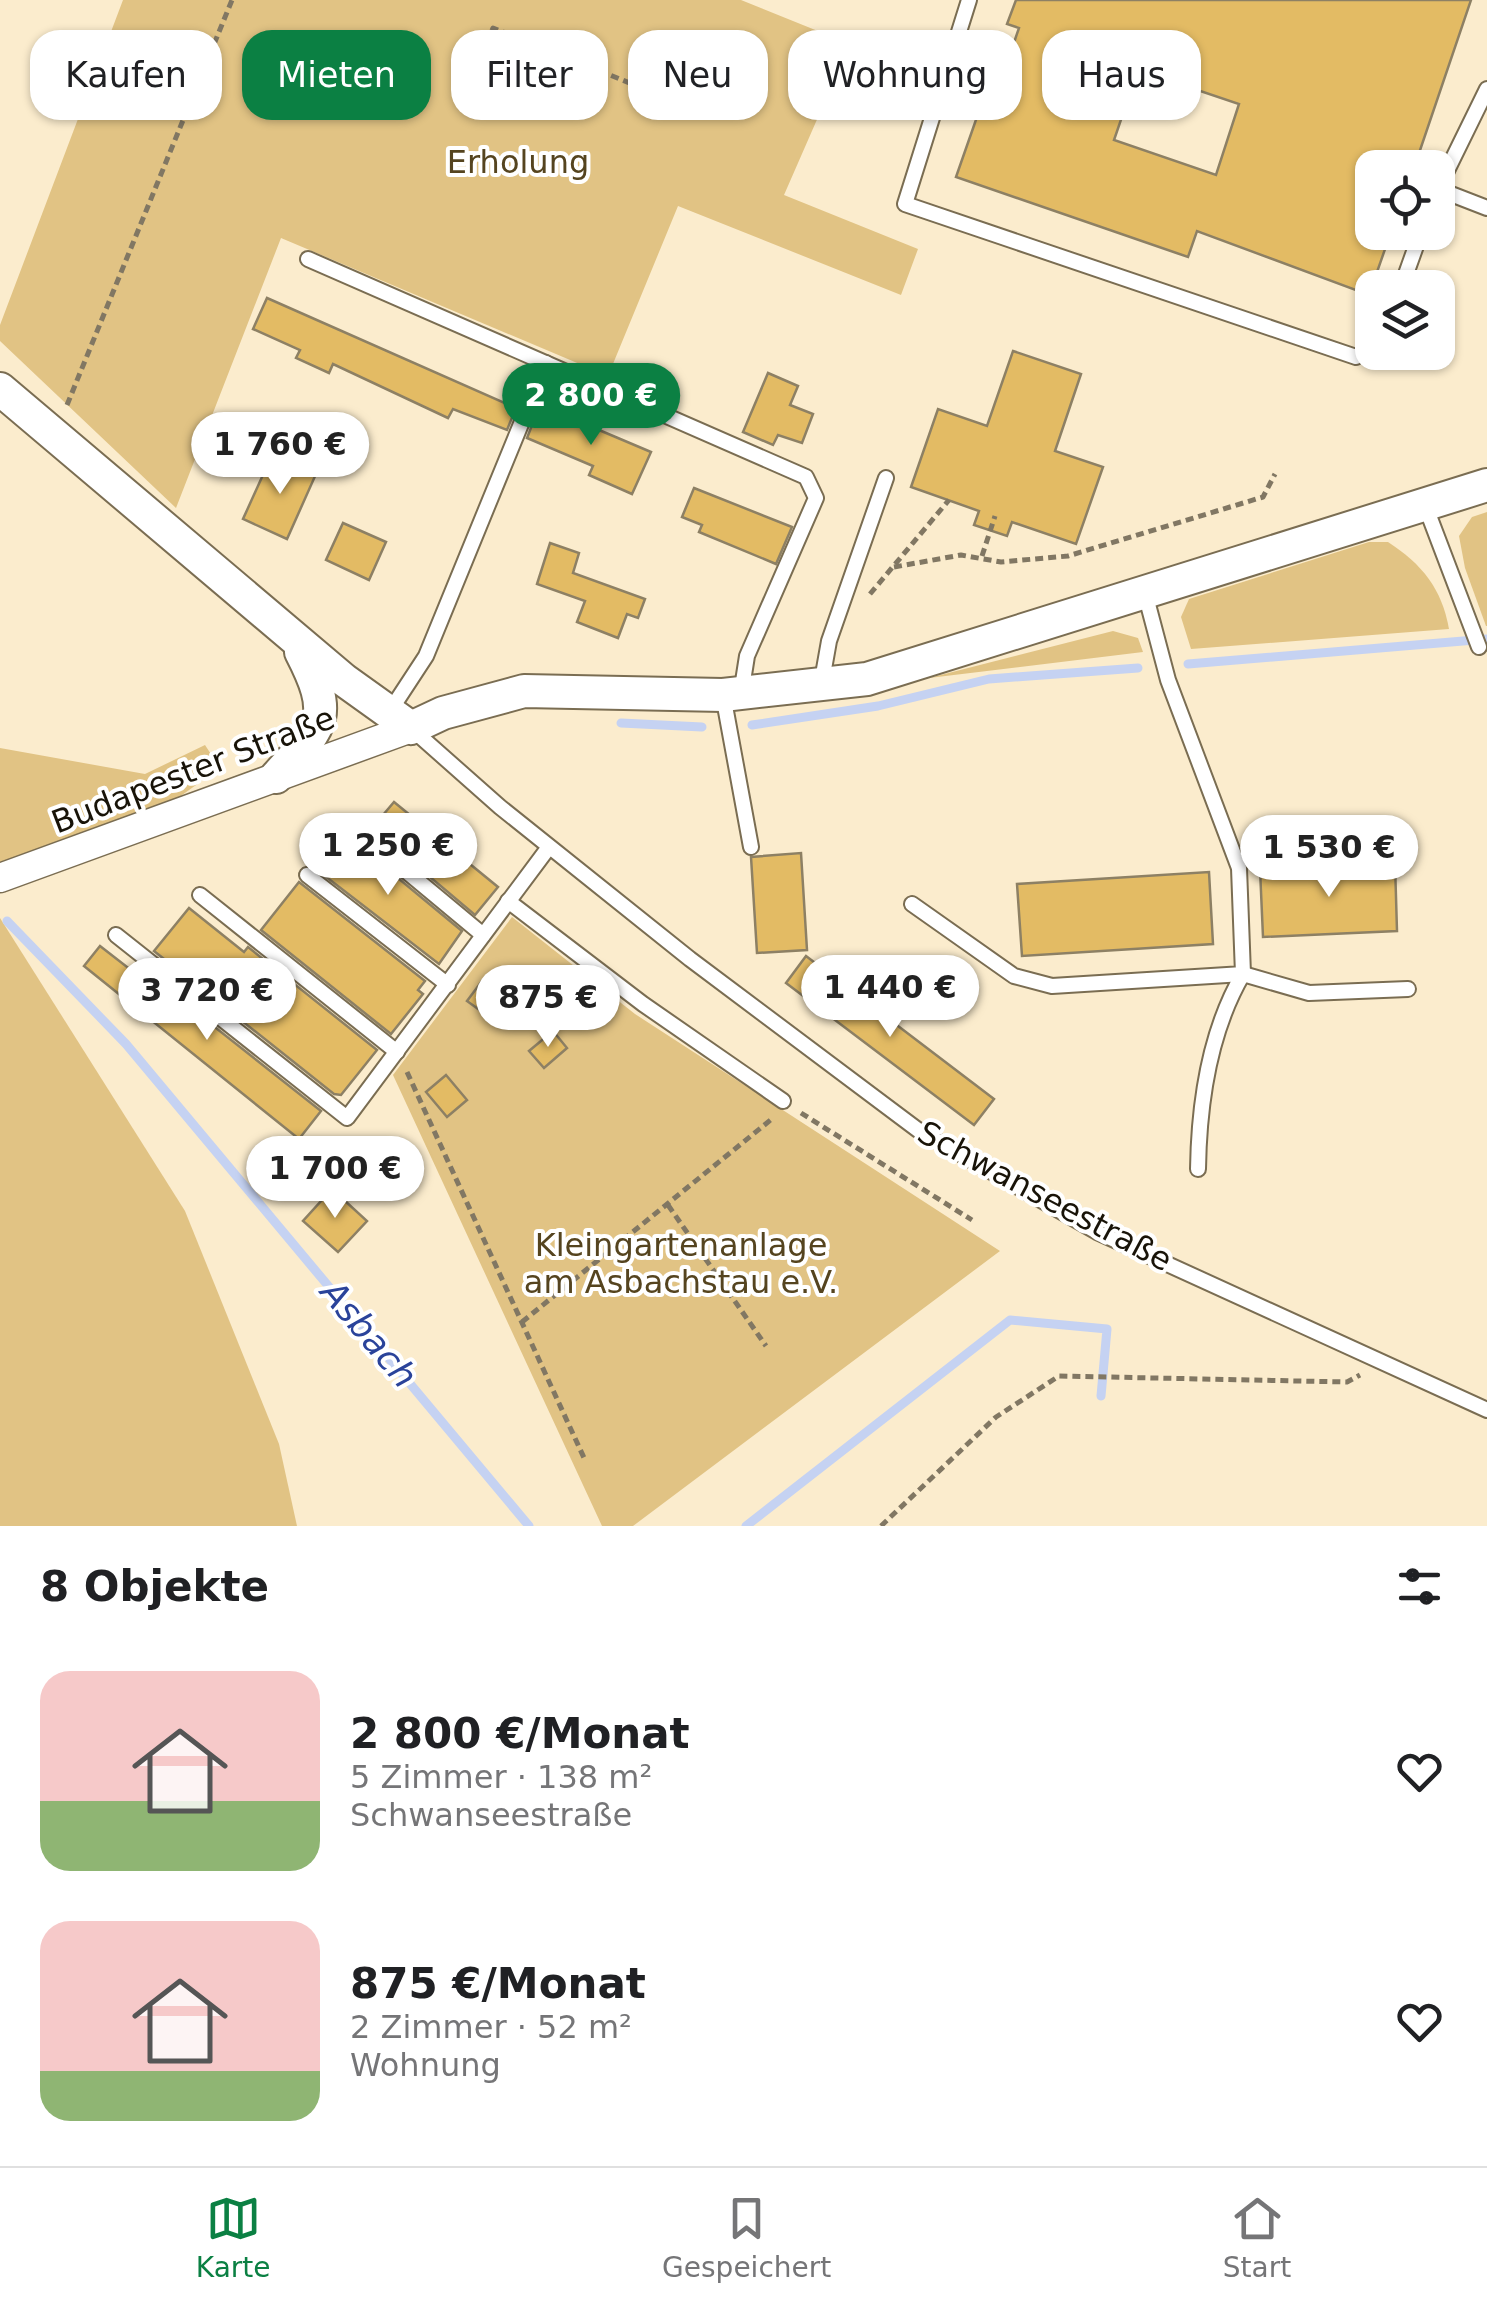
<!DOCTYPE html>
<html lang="de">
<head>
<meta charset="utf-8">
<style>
	body { margin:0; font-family:"DejaVu Sans",sans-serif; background:#f2f2f2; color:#202124; height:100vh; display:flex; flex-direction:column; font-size:38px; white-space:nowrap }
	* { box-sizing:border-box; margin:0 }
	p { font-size:32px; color:#757577 }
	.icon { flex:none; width:55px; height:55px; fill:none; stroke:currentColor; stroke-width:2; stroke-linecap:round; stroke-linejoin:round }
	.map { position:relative; height:1526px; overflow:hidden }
	.panel { display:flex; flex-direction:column; background:#fff; flex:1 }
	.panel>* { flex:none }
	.hud { position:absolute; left:30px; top:30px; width:1428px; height:90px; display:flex; gap:20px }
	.controls { position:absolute; left:1355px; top:150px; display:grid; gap:20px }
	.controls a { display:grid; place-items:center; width:100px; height:100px; border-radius:20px; background:#fff; box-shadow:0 2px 8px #0004; font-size:50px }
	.price { position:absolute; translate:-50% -85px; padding:0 22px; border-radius:35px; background:#fff; color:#222; font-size:32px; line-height:65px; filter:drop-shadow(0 2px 5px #0008) }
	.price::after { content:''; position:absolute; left:50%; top:60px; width:30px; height:22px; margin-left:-15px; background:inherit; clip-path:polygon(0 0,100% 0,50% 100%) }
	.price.on { background:#0b8043; color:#fff }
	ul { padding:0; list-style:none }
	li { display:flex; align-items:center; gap:30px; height:250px; padding:0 40px }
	li span { display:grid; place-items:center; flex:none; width:280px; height:200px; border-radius:30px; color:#555 }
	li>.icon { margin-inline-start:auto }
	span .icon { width:120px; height:120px; fill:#fffc; stroke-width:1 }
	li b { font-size:42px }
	h2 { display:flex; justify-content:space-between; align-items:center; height:120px; padding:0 40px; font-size:42px }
	.pill { padding:0 35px; border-radius:30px; background:#fff; box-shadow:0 2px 8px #0004; font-size:35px; line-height:90px }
	.pill.on { background:#0b8043; color:#fff }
	.tabs { display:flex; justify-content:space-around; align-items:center; height:140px; border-top:2px solid #e0e0e0; background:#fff; font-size:28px; color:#757577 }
	.tabs a { display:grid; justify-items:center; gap:5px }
	.tabs .on { color:#0b8043 }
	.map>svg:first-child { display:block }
	.green { fill:#e1c384 }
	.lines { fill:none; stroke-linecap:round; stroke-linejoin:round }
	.stream { stroke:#c5d2f2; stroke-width:9 }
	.building { fill:#e3bb64; stroke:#8d8064; stroke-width:2.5; fill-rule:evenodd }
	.service-casing { stroke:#7a6d52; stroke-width:18 }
	.minor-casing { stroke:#7a6d52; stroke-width:31 }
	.tertiary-casing { stroke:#7a6d52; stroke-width:36 }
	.path { stroke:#817763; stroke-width:5; stroke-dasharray:8 5; stroke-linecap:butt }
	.service { stroke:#fff; stroke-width:14 }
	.minor { stroke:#fff; stroke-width:28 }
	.tertiary { stroke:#fff; stroke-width:32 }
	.labels { text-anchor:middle; stroke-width:8; stroke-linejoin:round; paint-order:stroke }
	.park-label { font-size:32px; fill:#55441f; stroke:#fff }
	.street-label { font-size:32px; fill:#181308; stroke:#fff }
	.water-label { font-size:35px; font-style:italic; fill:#2a439a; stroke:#fff }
</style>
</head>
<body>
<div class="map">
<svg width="1487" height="1526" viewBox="0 0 1487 1526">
	<rect width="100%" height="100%" fill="#fbeccd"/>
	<!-- green -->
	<g class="green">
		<polygon points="123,0 741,0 850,44 784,195 918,249 901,295 678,206 608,376 281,238 176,508 0,341 0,325"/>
		<polygon points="1487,512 1487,626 1486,626 1465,568 1459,536 1472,517"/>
		<path d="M 1369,542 L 1388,542 C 1422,564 1442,589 1449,629 L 1191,649 L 1181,617 L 1189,599 Z"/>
		<polygon points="1113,631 1138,638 1143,652 929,678"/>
		<polygon points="205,745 220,768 168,805 0,862 0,748 145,774"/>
		<polygon points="512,917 635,1014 1000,1251 633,1526 602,1526 393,1075"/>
		<polygon points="0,918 185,1211 279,1444 297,1526 0,1526"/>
	</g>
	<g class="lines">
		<!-- stream -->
		<g class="stream">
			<polyline points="1188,664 1487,639"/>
			<polyline points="621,723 702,727"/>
			<polyline points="752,725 878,706 989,679 1138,668"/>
			<polyline points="7,921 126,1044 529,1526"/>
			<polyline points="746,1526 1010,1320 1107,1329 1101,1396"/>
		</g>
	</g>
	<!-- building -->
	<g class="building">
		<path d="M 1016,0 L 1471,0 L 1414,168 L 1372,168 L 1372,232 L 1391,232 L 1369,295 L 1197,231 L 1188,257 L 956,177 L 985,94 L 995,98 L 1019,28 L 1007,24 ZM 1138,70 L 1239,104 L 1216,175 L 1114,140 Z"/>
		<polygon points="267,298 516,408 507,430 453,409 448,418 333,364 329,373 296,358 300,350 253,329"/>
		<polygon points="1013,351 1081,374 1055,451 1103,467 1076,544 1012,522 1007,536 974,525 979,511 911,487 938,409 987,426"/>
		<polygon points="768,373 798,386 790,405 813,414 802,443 778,435 773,445 743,432"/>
		<polygon points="540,405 651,452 632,494 589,475 593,466 527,438"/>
		<polygon points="272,455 316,474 287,539 243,519"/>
		<polygon points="694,488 792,527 776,564 699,532 702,525 682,517"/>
		<polygon points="343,523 386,542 369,580 326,560"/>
		<polygon points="550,543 579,553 573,573 645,599 638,618 627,614 618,638 577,622 585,601 537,584"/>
		<polygon points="394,802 498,887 475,915 372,828"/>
		<polygon points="335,837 353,851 358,845 462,931 439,964 312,866"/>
		<polygon points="801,853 807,950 757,953 751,857"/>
		<polygon points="1395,863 1397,931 1263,937 1260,869"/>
		<polygon points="1209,872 1213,944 1022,956 1017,884"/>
		<polygon points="299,882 425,981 418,990 423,994 391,1034 261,930"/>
		<polygon points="189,908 244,952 248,947 377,1050 341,1095 334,1094 154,951"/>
		<polygon points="100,946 136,974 140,968 321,1111 299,1139 84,966"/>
		<polygon points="806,956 994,1099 974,1125 786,983"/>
		<polygon points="482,981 507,999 492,1019 467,1001"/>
		<polygon points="553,1031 567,1048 544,1068 529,1051"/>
		<polygon points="446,1075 467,1100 447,1117 426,1092"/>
		<polygon points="332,1189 367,1221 338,1252 303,1221"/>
	</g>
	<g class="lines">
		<!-- service casing -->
		<g class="service-casing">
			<g id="service">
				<polyline points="969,0 905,204 1356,357 1372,349"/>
				<polyline points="1487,89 1438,189 1487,208"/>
				<polyline points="308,259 806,477 816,498 747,656 741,694"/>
				<polyline points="1401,288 1421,232"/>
				<polyline points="1425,505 1479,647"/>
				<polyline points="821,686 829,641 886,478"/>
				<polyline points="723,695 751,847"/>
				<polyline points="390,711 426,656 546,363"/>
				<polyline points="413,730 500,807 690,959 918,1130 1097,1232 1487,1410"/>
				<polyline points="352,826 483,935"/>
				<polyline points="307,875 448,985"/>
				<polyline points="200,895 397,1052"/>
				<polyline points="508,901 643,1004 783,1101"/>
				<polyline points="912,904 1014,976 1052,986 1243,974 1239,868 1168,680 1145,593"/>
				<polyline points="116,935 347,1118 549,847"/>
				<path d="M 1198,1169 C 1199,1102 1209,1032 1243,974 L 1309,993 L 1408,989"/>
			</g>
		</g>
		<!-- minor casing -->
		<g class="minor-casing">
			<polyline id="minor" points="0,878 411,728"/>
		</g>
		<!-- tertiary casing -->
		<g class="tertiary-casing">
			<g id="tertiary">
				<polyline points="0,389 344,680 411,728 443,713 524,691 723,695 867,679 1487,485"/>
				<path d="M 276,777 C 322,726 335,718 301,652"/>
			</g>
		</g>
		<!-- path -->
		<g class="path">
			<polyline points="471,78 493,28 657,94"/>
			<polyline points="67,405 232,0"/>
			<polyline points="982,556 995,516"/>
			<polyline points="894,567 961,555 1001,562 1068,556 1263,497 1275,474"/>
			<polyline points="870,594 949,500"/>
			<polyline points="407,1072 585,1460"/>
			<polyline points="801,1113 972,1220"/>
			<polyline points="668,1205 766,1346"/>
			<polyline points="522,1322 773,1118"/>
			<polyline points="881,1526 996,1417 1059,1376 1347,1382 1360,1375"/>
		</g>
		<!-- service -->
		<use href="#service" class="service"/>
		<!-- minor -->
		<use href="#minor" class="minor"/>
		<!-- tertiary -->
		<use href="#tertiary" class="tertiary"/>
	</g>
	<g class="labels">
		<!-- park labels -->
		<g class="park-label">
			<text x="518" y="173">Erholung</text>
			<text x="681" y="1256">Kleingartenanlage<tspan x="681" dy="37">am Asbachstau e.V.</tspan></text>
		</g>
		<!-- street labels -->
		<g class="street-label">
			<text transform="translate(193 770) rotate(-21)" y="11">Budapester Straße</text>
			<text transform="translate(1045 1196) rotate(28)" y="11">Schwanseestraße</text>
		</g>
		<!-- water labels -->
		<g class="water-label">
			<text transform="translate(369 1334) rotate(50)" y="12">Asbach</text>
		</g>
	</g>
</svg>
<div class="controls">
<a><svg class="icon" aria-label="locate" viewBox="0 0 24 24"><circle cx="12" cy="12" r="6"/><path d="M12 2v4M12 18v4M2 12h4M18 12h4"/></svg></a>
<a><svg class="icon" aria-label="layers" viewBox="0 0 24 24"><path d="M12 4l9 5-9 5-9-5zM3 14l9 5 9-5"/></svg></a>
</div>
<b class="price on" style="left:591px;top:448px">2 800 €</b>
<b class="price" style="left:280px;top:497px">1 760 €</b>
<b class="price" style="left:388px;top:898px">1 250 €</b>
<b class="price" style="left:1329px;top:900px">1 530 €</b>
<b class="price" style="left:890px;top:1040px">1 440 €</b>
<b class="price" style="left:207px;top:1043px">3 720 €</b>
<b class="price" style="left:548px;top:1050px">875 €</b>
<b class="price" style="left:335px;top:1221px">1 700 €</b>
<div class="hud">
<a class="pill">Kaufen</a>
<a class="pill on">Mieten</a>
<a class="pill">Filter</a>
<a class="pill">Neu</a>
<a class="pill">Wohnung</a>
<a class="pill">Haus</a>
</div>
</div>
<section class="panel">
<h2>8 Objekte<svg class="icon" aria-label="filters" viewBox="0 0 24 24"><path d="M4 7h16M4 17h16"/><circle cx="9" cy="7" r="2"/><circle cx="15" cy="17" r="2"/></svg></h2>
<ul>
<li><span style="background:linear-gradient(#f6c9c9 65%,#8fb573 0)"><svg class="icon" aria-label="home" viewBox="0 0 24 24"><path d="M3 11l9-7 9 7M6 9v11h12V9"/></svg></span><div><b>2 800 €/Monat</b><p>5 Zimmer · 138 m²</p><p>Schwanseestraße</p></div><svg class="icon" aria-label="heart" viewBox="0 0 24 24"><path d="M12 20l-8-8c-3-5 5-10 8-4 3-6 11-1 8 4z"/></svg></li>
<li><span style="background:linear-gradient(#f6c9c9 75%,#8fb573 0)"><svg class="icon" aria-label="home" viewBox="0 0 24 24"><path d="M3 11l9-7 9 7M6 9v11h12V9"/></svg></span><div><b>875 €/Monat</b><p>2 Zimmer · 52 m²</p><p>Wohnung</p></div><svg class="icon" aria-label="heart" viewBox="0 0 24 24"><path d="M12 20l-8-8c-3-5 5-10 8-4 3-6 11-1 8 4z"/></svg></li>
</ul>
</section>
<nav class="tabs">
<a class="on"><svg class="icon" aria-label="map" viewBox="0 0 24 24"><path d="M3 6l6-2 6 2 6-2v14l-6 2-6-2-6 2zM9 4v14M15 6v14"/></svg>Karte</a>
<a><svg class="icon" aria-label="saved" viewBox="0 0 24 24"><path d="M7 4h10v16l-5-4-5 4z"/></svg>Gespeichert</a>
<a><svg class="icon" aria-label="home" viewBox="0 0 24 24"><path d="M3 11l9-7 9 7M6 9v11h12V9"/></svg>Start</a>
</nav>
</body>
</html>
